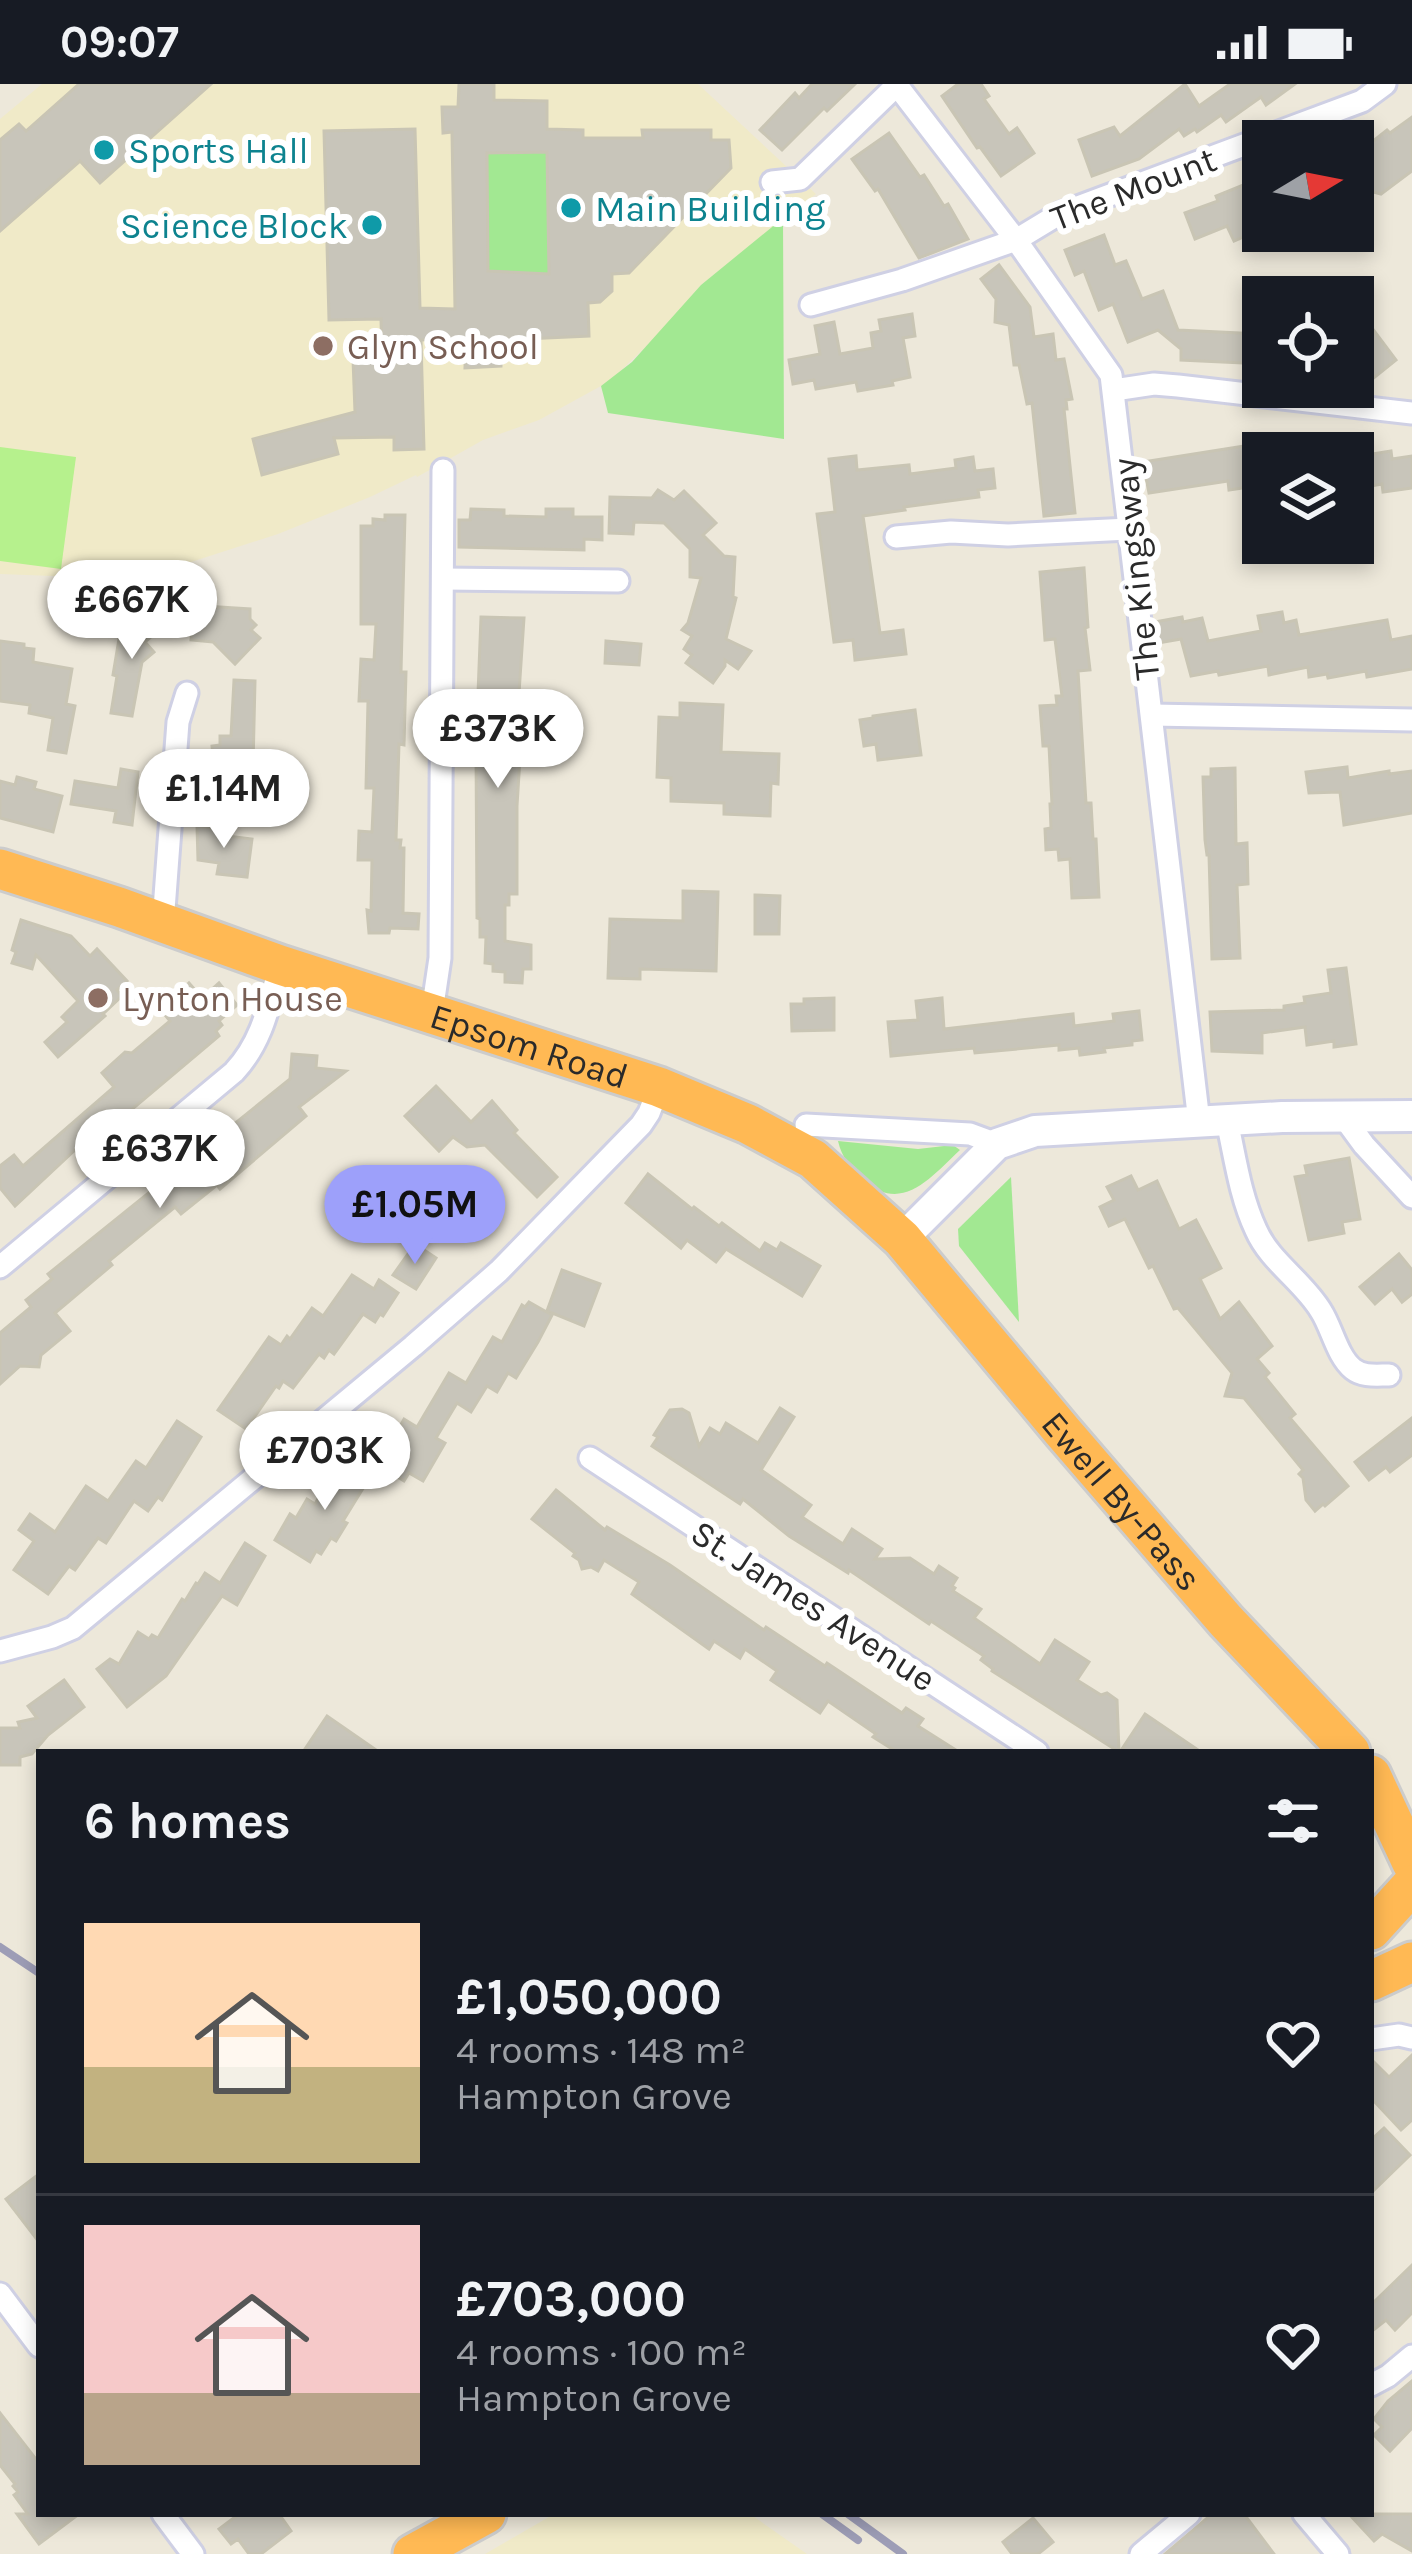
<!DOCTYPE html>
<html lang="en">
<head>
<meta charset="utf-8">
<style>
	body { margin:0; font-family:Karla,sans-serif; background:#242831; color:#f1f3f6; height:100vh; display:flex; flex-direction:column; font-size:45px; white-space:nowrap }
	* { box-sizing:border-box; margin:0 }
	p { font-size:39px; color:#9ea1a6 }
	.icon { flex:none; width:66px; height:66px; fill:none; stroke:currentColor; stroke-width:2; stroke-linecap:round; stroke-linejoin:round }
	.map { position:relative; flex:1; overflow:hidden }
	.panel { position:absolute; left:36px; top:1665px; width:1338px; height:768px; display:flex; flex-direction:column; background:#171b24; border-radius:0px; box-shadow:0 6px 18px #0003 }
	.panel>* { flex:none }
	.needle { width:78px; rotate:80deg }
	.controls { position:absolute; left:1242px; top:36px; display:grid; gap:24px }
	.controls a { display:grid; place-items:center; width:132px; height:132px; border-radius:0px; background:#171b24; box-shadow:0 6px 18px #0003; font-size:60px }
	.price { position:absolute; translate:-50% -102px; padding:0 27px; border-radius:42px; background:#fff; color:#222; font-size:39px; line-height:78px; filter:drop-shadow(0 3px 6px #0008) }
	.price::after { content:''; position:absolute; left:50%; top:72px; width:36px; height:27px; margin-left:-18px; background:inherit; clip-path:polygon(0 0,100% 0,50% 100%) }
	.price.selected { background:#9da0fa; color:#111 }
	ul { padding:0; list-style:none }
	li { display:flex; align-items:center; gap:36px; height:300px; padding:0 48px }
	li+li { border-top:3px solid #363941 }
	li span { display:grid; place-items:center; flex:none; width:336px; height:240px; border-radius:0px; color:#555 }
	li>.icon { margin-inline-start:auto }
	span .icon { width:144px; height:144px; fill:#fffc; stroke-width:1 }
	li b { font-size:51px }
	h2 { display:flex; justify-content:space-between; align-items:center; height:144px; padding:0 48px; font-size:51px }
	.status { display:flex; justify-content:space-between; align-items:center; height:84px; padding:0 60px; background:#171b24; direction:ltr }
	.status svg { height:33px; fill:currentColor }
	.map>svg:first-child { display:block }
	.education { fill:#f0eac8 }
	.green { fill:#a2e892 }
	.pitch { fill:#b6f18d }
	.building { fill:#c8c5ba; stroke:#c9c5b4; stroke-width:3; fill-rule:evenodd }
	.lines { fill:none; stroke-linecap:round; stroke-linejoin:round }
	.street-casing { stroke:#cfd0e4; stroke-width:27 }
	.secondary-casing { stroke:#cfd0e4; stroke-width:36 }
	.highway-casing { stroke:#ccc; stroke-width:45 }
	.street { stroke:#fff; stroke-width:21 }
	.secondary { stroke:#fff; stroke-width:30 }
	.highway { stroke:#ffb954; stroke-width:39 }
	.rail { stroke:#9d9db6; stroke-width:8 }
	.culture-dot { fill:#0f9aa8; stroke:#fff; stroke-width:4.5 }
	.education-dot { fill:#8d6e63; stroke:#fff; stroke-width:4.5 }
	.labels { text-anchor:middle; stroke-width:12; stroke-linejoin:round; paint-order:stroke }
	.culture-label { font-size:36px; fill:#0d838f; stroke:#fff; text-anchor:start }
	.street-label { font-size:36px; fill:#2a2a2a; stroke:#fff }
	.education-label { font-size:36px; fill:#785e54; stroke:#fff; text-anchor:start }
</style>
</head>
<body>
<div class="status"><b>09:07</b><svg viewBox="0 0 49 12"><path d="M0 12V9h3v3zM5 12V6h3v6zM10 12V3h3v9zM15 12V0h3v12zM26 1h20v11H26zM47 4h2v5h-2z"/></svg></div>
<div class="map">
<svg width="1412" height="2470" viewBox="0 0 1412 2470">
	<rect width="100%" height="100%" fill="#ede8da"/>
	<!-- education -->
	<g class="education">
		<polygon points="42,0 698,0 816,110 701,201 662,247 610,297 539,336 483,356 417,393 416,391 370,413 278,450 188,479 106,494 0,490 0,35"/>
		<polygon points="554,2430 750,2430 807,2470 485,2470"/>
	</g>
	<!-- green -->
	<g class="green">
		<polygon points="547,57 549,196 511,188 488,196 487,58"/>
		<polygon points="783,134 784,355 608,329 601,302 632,278 701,201"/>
		<path d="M 838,1057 L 918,1065 L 953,1061 L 960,1066 C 932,1092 902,1131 864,1096 C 851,1083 842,1075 838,1057 Z"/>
		<polygon points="1011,1093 1019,1238 959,1162 958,1145"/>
	</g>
	<!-- pitch -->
	<polygon class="pitch" points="0,363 76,373 61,485 0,477"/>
	<!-- building -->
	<g class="building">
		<polygon points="79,0 211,0 100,99 80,77 0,147 0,56 19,40 26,47"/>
		<path d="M 459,0 L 494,0 L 494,16 L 547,17 L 547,45 L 583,46 L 583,54 L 643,54 L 642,46 L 711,46 L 711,56 L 729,56 L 731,84 L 629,189 L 612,190 L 612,207 L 600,218 L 588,219 L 589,252 L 502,256 L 501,282 L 465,284 L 466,254 L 421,256 L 424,365 L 394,366 L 394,353 L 334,354 L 338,370 L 262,391 L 253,355 L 355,328 L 353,275 L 382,274 L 381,235 L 329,236 L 324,47 L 415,45 L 420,224 L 455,225 L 452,48 L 443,49 L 442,23 L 458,23 ZM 547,68 L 549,190 L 488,187 L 487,69 Z"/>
		<polygon points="812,0 855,0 827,27 824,24 782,66 760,46 795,9 799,14"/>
		<polygon points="958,0 981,0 989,12 984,15 1009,50 1017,44 1034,69 1001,92 980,63 977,64 942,12"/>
		<polygon points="1185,0 1199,22 1230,0 1295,0 1266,21 1261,13 1226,38 1221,31 1197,48 1195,45 1184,52 1179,45 1139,75 1092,92 1079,56 1114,43 1120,52"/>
		<polygon points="1412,33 1412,87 1381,110 1373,108 1353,81 1353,73 1387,46 1390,49"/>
		<polygon points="889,49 920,93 924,91 944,122 948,120 968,155 919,174 878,105 875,107 852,75"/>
		<polygon points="1263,93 1263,121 1246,131 1253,149 1234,157 1227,142 1195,155 1185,129 1218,117 1216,112"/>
		<polygon points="1104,151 1115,181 1126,177 1142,215 1163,207 1178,246 1260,250 1260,253 1263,254 1263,280 1181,276 1181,265 1158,246 1128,258 1113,220 1099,226 1084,187 1075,191 1065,166"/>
		<polygon points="999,181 1030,223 1034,253 1053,250 1056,276 1064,275 1072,315 1066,316 1067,325 1064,325 1075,429 1044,432 1032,319 1027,320 1019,281 1014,281 1009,241 995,238 996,215 981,195"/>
		<polygon points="912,230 915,252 903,254 910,293 892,297 893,301 858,307 856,298 816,305 814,296 793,300 789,276 820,270 815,242 834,238 840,270 873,264 871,249 881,247 879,236"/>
		<polygon points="1365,244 1367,247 1372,244 1396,276 1366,300 1353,283 1353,253"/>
		<polygon points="1263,359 1263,401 1229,406 1228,397 1149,409 1143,378"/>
		<polygon points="1391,367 1392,375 1412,372 1412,404 1383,408 1382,400 1365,403 1360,372"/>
		<polygon points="856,372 857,386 909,381 910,390 956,384 955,376 973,373 975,387 993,385 995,404 978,406 979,413 904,423 905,426 863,432 880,549 903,546 906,570 855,576 853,556 834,558 817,430 835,428 829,375"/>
		<polygon points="658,406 674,416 684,407 716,439 703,451 724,472 735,473 733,513 736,514 726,555 751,567 738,585 725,576 725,582 713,599 686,579 692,571 684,565 692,552 682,546 688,539 701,494 690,493 690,465 664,439 634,438 633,450 609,449 610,413 652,414"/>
		<polygon points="471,425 504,426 504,432 546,433 546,425 573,425 573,433 602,433 602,456 584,455 584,466 459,463 459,436 470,436"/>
		<polygon points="385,431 405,431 401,588 406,588 404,661 399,660 396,756 401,756 400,764 404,764 403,829 419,830 418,845 390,844 389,849 369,849 367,826 371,827 372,776 358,776 359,747 372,748 374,704 366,704 368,617 359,617 361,575 374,576 376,540 361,540 361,442 373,442 373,435 385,436"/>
		<polygon points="1084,484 1088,543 1085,544 1090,586 1078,587 1086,719 1091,719 1093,755 1096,755 1099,813 1072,814 1070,775 1059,776 1058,765 1046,766 1045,745 1051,744 1050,720 1052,720 1049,662 1043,662 1040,622 1057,621 1056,612 1062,612 1055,555 1045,556 1040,488"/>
		<polygon points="172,520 250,525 250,535 256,541 251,546 260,554 235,580 213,558 191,556 192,544 171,542"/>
		<polygon points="146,526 161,544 145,558 154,568 142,578 132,632 111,629 117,592 113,591 120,549"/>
		<polygon points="1282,528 1284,539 1296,536 1299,551 1387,536 1391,556 1412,552 1412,585 1367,593 1366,587 1328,594 1327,590 1309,593 1308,583 1269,591 1268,582 1219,591 1218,587 1191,592 1181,555 1158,559 1155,538 1182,533 1183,538 1202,534 1208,557 1261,547 1258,532"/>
		<polygon points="481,533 524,534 517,639 510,639 510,664 520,674 517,722 517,810 509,810 509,821 505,821 505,857 531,861 531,885 523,885 522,899 505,898 505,888 493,887 493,880 485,879 486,853 480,853 480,835 477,834 476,661"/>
		<polygon points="0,557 24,560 24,564 34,565 33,578 72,585 66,620 75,622 66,669 48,666 53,634 29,629 30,621 0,617"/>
		<polygon points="606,557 641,560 639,581 605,579"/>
		<polygon points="234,596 255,597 253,682 214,687 212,662 220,661 220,652 231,652"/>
		<polygon points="680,619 723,621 721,668 779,670 778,700 771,699 770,732 724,730 724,719 671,717 671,694 657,693 659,633 680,634"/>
		<polygon points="915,626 921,671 878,676 876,660 864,662 860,636 873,634 873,632"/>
		<polygon points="1347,683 1348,694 1389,687 1389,690 1412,687 1412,729 1344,741 1340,708 1309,709 1306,688"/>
		<polygon points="1235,684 1236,760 1247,759 1248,800 1237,801 1240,874 1212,875 1209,771 1207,771 1205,756 1203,693 1211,693 1211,685"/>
		<polygon points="121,685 138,688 132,741 114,738 116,727 71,720 75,697 118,704"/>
		<polygon points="17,693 36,698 34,705 62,712 53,748 0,734 0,697 15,701"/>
		<polygon points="197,742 220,745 219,751 252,755 247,793 217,790 219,779 198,776"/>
		<polygon points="683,807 718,808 716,887 640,885 640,895 608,894 610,835 683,837"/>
		<polygon points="755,811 780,812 779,850 755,850"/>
		<polygon points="21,836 71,852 90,872 97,865 127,897 117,906 122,912 103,930 105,932 58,973 45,958 67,938 62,933 78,917 36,871 32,885 12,879 16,868 12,866"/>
		<polygon points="1346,884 1356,960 1334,963 1334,957 1307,961 1305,943 1262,949 1262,969 1212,967 1210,928 1284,926 1284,922 1305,919 1304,913 1331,909 1328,886"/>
		<polygon points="189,899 202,914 219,899 237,921 219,937 222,941 216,947 219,952 79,1070 75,1066 15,1122 0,1104 0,1082 14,1071 23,1082 114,1003 102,989 125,968 132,969 170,937 161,926"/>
		<polygon points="834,914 834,946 792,947 791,920 804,920 804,915"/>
		<polygon points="942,914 944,945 1073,930 1074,942 1114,937 1113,930 1139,927 1142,956 1132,957 1132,961 1104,964 1105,968 1080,971 1079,964 1059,966 1059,961 975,969 974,964 891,972 888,938 918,936 916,917"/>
		<polygon points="292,970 317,972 316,984 346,987 299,1023 306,1032 220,1105 217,1101 181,1130 175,1123 109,1177 112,1181 55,1229 70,1247 41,1271 39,1283 20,1282 0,1300 0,1249 31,1223 26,1216 52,1195 48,1190 290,995"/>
		<polygon points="436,1002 471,1038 492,1017 517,1046 514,1049 557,1093 537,1113 485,1061 467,1063 453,1053 439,1067 405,1032"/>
		<polygon points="1349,1074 1360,1135 1342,1138 1344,1149 1309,1156 1295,1093 1307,1091 1305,1082"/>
		<polygon points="648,1090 692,1125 694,1123 719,1142 722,1139 760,1167 765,1159 777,1166 781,1159 820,1182 802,1212 726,1165 716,1178 687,1156 681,1164 626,1119"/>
		<polygon points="1131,1092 1138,1106 1157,1097 1179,1145 1196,1136 1221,1184 1200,1195 1220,1235 1239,1218 1272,1262 1257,1275 1269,1289 1265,1293 1295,1330 1290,1334 1348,1402 1325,1422 1323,1420 1315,1427 1306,1416 1303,1394 1299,1390 1303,1386 1244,1314 1225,1312 1232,1289 1178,1224 1174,1225 1153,1182 1149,1184 1125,1135 1109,1142 1100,1123 1114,1116 1107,1103"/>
		<polygon points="415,1160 436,1174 416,1205 393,1191"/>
		<polygon points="1399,1170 1412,1186 1412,1210 1402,1218 1392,1205 1375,1220 1360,1203"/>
		<polygon points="562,1186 600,1200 584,1242 547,1227"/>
		<polygon points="352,1191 374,1205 379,1196 398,1209 383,1232 380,1230 375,1238 363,1230 334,1270 329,1266 324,1274 319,1270 293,1304 283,1297 279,1304 276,1302 246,1345 218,1326 269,1253 281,1261 287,1252 290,1255 312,1224 323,1232"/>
		<polygon points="529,1218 552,1231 538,1258 516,1294 508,1289 497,1308 487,1302 471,1328 457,1319 436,1354 445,1359 423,1397 409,1389 404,1397 371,1377 388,1349 394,1353 404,1335 417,1343 449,1289 466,1299 493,1253 502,1258 522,1221 525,1223"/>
		<polygon points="780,1324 794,1333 761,1386 811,1421 802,1433 843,1460 852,1445 882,1465 875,1475 910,1474 934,1490 939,1482 957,1494 952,1502 955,1504 953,1507 981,1525 974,1534 1040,1580 1055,1556 1089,1578 1077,1596 1101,1611 1107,1609 1117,1616 1119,1668 992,1587 993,1585 981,1576 984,1572 931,1537 929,1540 849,1486 848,1489 789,1452 743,1415 740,1420 652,1362 658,1353 654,1351 670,1326 682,1325 689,1329 699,1362 710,1344 720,1350 726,1339 758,1359"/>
		<polygon points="1412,1334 1412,1371 1390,1388 1386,1383 1369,1396 1355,1378"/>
		<polygon points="177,1337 201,1353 162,1416 158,1413 148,1427 134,1417 106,1459 98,1454 75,1486 69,1482 48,1510 14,1486 34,1457 19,1446 30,1430 55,1448 86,1402 108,1417 136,1377 146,1384"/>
		<polygon points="352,1376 373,1388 343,1437 347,1439 336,1457 331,1454 321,1470 316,1467 310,1478 275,1456 290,1430 296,1434 307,1415 315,1420 333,1388 338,1391 344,1381 348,1383"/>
		<polygon points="556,1406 605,1446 607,1443 670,1481 764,1546 766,1543 825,1582 827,1579 902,1629 906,1624 923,1635 918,1642 959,1668 897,1668 873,1653 876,1650 828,1617 820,1629 771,1596 777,1587 745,1565 740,1574 714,1557 709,1565 632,1510 639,1498 604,1476 598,1487 591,1483 582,1485 579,1476 573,1472 575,1469 532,1435"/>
		<polygon points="245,1459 265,1472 237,1521 222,1512 166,1592 127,1623 97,1585 110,1575 119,1580 138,1548 149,1555 152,1551 158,1554 182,1515 185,1517 196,1499 198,1500 205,1489 220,1499"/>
		<polygon points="64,1596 84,1623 48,1651 32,1670 20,1673 20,1681 0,1681 0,1644 20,1644 18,1638 37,1634 28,1622"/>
		<polygon points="1145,1630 1201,1668 1120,1668"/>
		<polygon points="327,1632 379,1668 303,1668"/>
		<polygon points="1412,1971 1412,2036 1401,2046 1371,2014 1371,1975 1389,1993"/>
		<polygon points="1384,2044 1410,2071 1371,2109 1371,2056"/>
		<polygon points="39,2090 39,2158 6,2115"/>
		<polygon points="1412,2181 1412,2229 1395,2246 1386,2236 1371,2248 1371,2221"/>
		<polygon points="1412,2297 1412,2344 1390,2367 1374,2351 1382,2343 1374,2335 1388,2317"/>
		<polygon points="0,2329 39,2379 39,2430 79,2430 39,2460 17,2430 28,2430 14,2411 18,2408 13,2402 15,2400 0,2381"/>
		<polygon points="239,2430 279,2430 291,2447 261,2470 249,2470 238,2455 231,2460 219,2445"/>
		<polygon points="1212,2430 1244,2430 1274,2470 1165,2470"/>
		<polygon points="1349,2430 1412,2430 1412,2467 1382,2450 1374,2457"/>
		<polygon points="1033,2434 1053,2458 1038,2470 1012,2470 1003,2458"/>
	</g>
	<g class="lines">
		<!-- street casing -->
		<g class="street-casing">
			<g id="street">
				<polyline points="896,0 1016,156 1111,291 1199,1038"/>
				<polyline points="772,98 800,95 898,0"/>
				<polyline points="811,221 902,196 1016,156 1059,130 1362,17 1385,0"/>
				<polyline points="1114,306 1154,300 1178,302 1412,329"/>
				<polyline points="896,453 951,448 1008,451 1129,445"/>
				<polyline points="444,495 618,497"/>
				<polyline points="1152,631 1412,636"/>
				<polyline points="163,839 178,638 187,609"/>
				<polyline points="432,928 440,874 443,386"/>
				<polyline points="1342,1031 1364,1061 1412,1113"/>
				<path d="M 1227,1037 C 1235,1073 1240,1112 1256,1146 C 1270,1178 1303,1197 1321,1227 C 1332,1244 1337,1272 1353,1285 C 1363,1293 1376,1291 1389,1291"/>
				<polyline points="806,1041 970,1050 997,1060"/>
				<path d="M 0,1183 L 234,988 C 263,957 269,920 280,881"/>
				<polyline points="590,1374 1037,1668"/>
				<polyline points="0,1567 52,1553 73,1544 413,1262 499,1187 641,1041 649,1029 659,1003"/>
				<polyline points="1371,1955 1399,1951 1412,1954"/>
				<polyline points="0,2210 39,2262"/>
				<polyline points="1371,2301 1388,2292 1412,2272"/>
				<polyline points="163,2430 193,2470"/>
				<polyline points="1304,2430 1338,2470"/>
				<polyline points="1141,2470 1189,2430"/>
			</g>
		</g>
		<!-- secondary casing -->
		<g class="secondary-casing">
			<polyline id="secondary" points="902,1155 997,1060 1035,1047 1282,1033 1412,1032"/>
		</g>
		<!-- highway casing -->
		<g class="highway-casing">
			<g id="highway">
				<path id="s1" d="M 0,785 L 119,823 L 280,881 L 659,1003 L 748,1040 L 813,1075 L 902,1155 L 1063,1348 L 1226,1537 L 1350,1668"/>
				<polyline points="1371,1691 1412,1779"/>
				<polyline points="1371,1846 1412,1801"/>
				<polyline points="1371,1897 1412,1878"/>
				<polyline points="413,2470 486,2430"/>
			</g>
		</g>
		<!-- street -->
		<use href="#street" class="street"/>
		<!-- secondary -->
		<use href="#secondary" class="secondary"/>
		<!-- highway -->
		<use href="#highway" class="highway"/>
		<!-- rail -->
		<g class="rail">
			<polyline points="0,1863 39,1889"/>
			<polyline points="822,2430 858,2456"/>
			<polyline points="848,2430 903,2470"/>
		</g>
	</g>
	<!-- markers -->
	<g class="culture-dot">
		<circle cx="104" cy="66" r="12"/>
		<circle cx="571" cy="124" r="12"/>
		<circle cx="372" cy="141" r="12"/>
	</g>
	<g class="education-dot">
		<circle cx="323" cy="262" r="12"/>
		<circle cx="98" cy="914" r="12"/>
	</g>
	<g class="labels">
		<!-- culture labels -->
		<g class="culture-label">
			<text x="128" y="79">Sports Hall</text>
			<text x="595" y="137">Main Building</text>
			<text x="348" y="154" text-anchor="end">Science Block</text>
		</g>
		<!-- street labels -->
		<g class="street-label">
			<text transform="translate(1133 104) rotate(-21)" y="13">The Mount</text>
			<text transform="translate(1135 485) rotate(-96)" y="13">The Kingsway</text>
			<text dy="13" stroke="none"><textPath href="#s1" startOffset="558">Epsom Road</textPath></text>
			<text dy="13" stroke="none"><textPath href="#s1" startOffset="1326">Ewell By-Pass</textPath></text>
			<text transform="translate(814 1521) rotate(33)" y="13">St. James Avenue</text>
		</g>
		<!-- education labels -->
		<g class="education-label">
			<text x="347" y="275">Glyn School</text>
			<text x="122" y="927">Lynton House</text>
		</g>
	</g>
</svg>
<div class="controls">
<a><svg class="needle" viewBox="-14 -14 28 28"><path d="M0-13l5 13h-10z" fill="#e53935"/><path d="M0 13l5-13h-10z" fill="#9ea1a6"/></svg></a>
<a><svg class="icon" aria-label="locate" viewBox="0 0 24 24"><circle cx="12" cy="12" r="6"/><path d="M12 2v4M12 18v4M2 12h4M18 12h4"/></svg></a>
<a><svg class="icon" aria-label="layers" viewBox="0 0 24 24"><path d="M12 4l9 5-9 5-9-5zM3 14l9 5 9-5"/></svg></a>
</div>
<b class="price" style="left:132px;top:578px">£667K</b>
<b class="price" style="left:498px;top:707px">£373K</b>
<b class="price" style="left:224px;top:767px">£1.14M</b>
<b class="price" style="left:160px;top:1127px">£637K</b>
<b class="price selected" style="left:415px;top:1183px">£1.05M</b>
<b class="price" style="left:325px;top:1429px">£703K</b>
<section class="panel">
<h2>6 homes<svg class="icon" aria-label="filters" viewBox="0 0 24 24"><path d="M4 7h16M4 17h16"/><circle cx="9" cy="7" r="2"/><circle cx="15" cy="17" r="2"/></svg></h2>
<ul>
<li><span style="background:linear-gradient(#ffd9b3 60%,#c2b280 0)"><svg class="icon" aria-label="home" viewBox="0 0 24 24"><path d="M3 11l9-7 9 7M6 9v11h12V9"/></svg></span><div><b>£1,050,000</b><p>4 rooms · 148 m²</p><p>Hampton Grove</p></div><svg class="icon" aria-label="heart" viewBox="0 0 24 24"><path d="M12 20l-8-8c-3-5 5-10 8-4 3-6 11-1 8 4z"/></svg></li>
<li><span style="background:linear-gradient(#f6c9c9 70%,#b9a48a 0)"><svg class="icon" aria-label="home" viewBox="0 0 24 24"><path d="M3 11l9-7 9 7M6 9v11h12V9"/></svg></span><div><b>£703,000</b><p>4 rooms · 100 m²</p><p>Hampton Grove</p></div><svg class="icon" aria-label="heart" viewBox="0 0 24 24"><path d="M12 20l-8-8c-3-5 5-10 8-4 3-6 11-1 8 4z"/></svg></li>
</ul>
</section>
</div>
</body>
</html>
